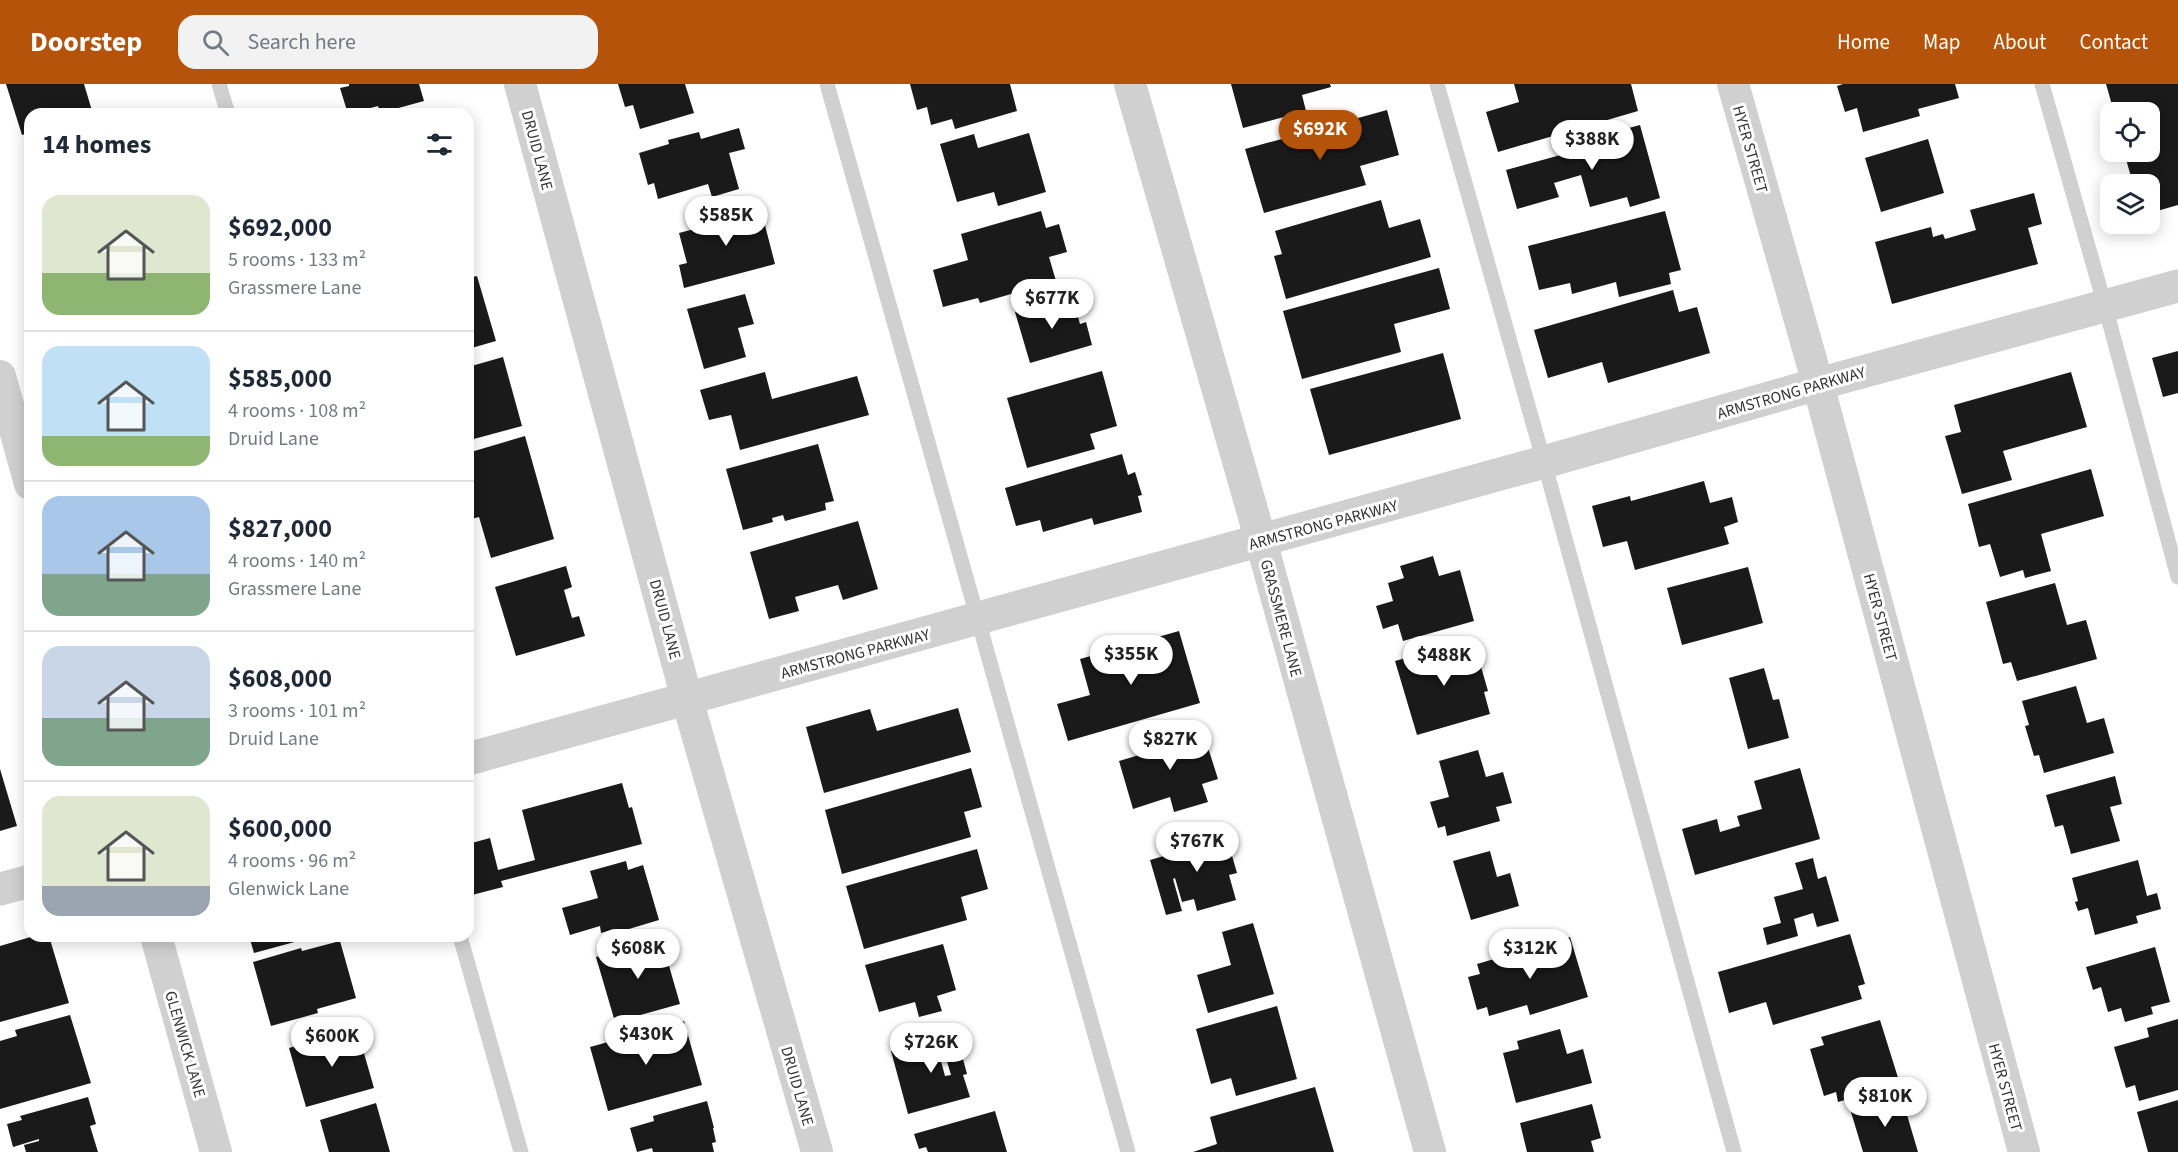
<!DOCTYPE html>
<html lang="en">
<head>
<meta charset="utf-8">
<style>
	body { margin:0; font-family:"Source Sans 3",sans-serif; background:#f2f2f3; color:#1f2937; height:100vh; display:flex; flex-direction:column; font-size:22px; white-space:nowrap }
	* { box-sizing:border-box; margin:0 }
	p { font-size:20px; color:#747a83 }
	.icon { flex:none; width:33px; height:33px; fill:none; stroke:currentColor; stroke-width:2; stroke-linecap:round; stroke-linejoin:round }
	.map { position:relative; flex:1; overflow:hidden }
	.sheet { position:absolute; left:24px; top:24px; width:450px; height:834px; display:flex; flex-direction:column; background:#fff; border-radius:18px; box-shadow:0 3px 15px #0003 }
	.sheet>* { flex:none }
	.buttons { position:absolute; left:2100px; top:18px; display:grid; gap:12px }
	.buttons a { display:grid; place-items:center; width:60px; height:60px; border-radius:12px; background:#fff; box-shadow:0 3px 15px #0003; font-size:30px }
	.price { position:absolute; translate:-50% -51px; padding:0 14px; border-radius:21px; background:#fff; color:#222; font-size:20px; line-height:39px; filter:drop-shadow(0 2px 3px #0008) }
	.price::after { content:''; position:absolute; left:50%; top:36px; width:18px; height:14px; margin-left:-9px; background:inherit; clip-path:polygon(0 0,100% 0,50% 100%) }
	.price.active { background:#b45309; color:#fff }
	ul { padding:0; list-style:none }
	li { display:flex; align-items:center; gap:18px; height:150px; padding:0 18px }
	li+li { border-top:2px solid #e0e1e3 }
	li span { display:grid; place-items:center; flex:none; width:168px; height:120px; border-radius:18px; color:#555 }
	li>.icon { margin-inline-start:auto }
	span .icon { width:72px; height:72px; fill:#fffc; stroke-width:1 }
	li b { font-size:26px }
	h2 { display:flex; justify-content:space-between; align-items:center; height:72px; padding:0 18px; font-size:26px }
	header { display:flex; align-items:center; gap:36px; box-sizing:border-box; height:84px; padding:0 30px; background:#b45309; color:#fff }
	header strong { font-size:28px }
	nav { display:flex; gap:33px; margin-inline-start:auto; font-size:21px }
	.search { width:420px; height:54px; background:#f2f2f3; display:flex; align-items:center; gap:15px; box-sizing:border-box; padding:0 21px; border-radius:18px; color:#747a83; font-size:22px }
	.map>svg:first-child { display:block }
	.building { fill:#1a1a1a }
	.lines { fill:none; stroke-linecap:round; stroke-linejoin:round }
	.service { stroke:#d0d0d0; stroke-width:15 }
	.minor { stroke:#d0d0d0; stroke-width:32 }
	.tertiary { stroke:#d0d0d0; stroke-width:33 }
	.labels { text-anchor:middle; stroke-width:6; stroke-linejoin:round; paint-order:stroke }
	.street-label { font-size:16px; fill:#333; stroke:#fff }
</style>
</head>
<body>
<header>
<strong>Doorstep</strong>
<div class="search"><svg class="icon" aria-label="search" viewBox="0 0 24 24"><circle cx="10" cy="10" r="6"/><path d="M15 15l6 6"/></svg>Search here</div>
<nav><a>Home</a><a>Map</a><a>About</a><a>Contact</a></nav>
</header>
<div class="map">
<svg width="2178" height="1068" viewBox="0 0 2178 1068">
	<rect width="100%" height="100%" fill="#fff"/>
	<!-- building -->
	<g class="building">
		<polygon points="6,0 84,0 93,30 30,30 30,49 22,51"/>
		<polygon points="349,0 419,0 424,17 380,29 378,22 348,30 340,4 349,2"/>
		<polygon points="618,0 685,0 694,29 640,45 633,21 625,23"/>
		<polygon points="910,0 1010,0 1017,27 955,45 952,35 931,41 927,23 917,26"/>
		<polygon points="1231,0 1330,0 1331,3 1302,11 1306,27 1243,44"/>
		<polygon points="1514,0 1631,0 1638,27 1498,68 1486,28 1519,18"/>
		<polygon points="1843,0 1955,0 1959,14 1918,25 1920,32 1863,48 1857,24 1845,28 1837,2"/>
		<polygon points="2106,0 2178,0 2178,121 2150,129 2150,100 2133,100 2124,68 2150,68 2150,28 2114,28"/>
		<polygon points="1387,26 1399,71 1360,82 1366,101 1264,129 1245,65"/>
		<polygon points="1640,41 1660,114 1630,123 1627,113 1590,123 1581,91 1554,99 1559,113 1517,125 1506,86 1568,69 1566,61"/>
		<polygon points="739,44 745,65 729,69 739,105 712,113 708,100 658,115 654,99 648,101 639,69 669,60 668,56 699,48 701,55"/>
		<polygon points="1029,49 1046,108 998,122 994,108 957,118 940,60 974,50 978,64"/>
		<polygon points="1928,55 1944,109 1881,128 1865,74"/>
		<polygon points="2034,109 2042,140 2028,144 2038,180 1892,220 1875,158 1931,143 1933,153 1943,150 1945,155 1976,146 1970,126"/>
		<polygon points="1381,116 1389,144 1420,135 1431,173 1286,215 1274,172 1282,170 1275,147"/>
		<polygon points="760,122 775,180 684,204 679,181 687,179 679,149 698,144 696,139"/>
		<polygon points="1041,127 1046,144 1059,140 1067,168 1049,173 1056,197 980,219 978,214 943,223 933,186 968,176 961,150"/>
		<polygon points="1665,127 1681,186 1669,189 1671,200 1619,213 1616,198 1572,210 1570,199 1539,206 1528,162"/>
		<polygon points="1439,184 1450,225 1394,240 1401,268 1302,295 1283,227"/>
		<polygon points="477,192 496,257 468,265 468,194"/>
		<polygon points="1673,206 1679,228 1697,223 1710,269 1608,299 1602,278 1548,294 1534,246"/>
		<polygon points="745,210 754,240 738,244 746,273 704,285 687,225"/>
		<polygon points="1072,212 1080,240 1086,238 1092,261 1030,279 1015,228"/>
		<polygon points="2178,267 2178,309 2163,313 2152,274"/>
		<polygon points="1443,269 1461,335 1329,371 1310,305"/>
		<polygon points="503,273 522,342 470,356 468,350 468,283"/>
		<polygon points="1102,287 1117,342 1090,350 1095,365 1027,384 1007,314"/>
		<polygon points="765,288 772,315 857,292 869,331 740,366 731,331 709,336 700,306"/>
		<polygon points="2071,288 2087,343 2003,367 2012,396 1962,410 1945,352 1961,348 1954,321"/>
		<polygon points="525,352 554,455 491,474 479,433 468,436 468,379 474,377 471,368"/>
		<polygon points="818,360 834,417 825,419 826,426 785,437 783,431 772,434 773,438 743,446 726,385"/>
		<polygon points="1122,370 1128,391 1135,388 1142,411 1138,412 1142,428 1094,441 1092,434 1043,448 1040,436 1016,442 1005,404"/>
		<polygon points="2091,385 2104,432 2041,450 2051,487 2025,494 2023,486 2000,493 1990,460 1979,463 1968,420"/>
		<polygon points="1704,397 1710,419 1732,413 1738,438 1724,443 1729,460 1635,486 1627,457 1603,463 1592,422 1630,412 1631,417"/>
		<polygon points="858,437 878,505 843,516 838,501 795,513 799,527 769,535 750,468"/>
		<polygon points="1433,472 1439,492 1460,486 1474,537 1403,557 1398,540 1383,545 1376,522 1393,517 1388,499 1404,494 1400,482"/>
		<polygon points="566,482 572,503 564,506 572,534 579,532 585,552 516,572 495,503"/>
		<polygon points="1748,483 1763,539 1682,561 1667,504"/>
		<polygon points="2055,499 2067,541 2086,536 2097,575 2017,597 2011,578 2003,580 1986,518"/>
		<polygon points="1179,547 1200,619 1068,657 1057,620 1090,611 1080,575"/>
		<polygon points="1473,555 1488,607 1484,608 1490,630 1417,651 1395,577"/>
		<polygon points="1764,584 1773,616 1779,615 1789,654 1748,665 1729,594"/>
		<polygon points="2076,602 2087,639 2104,634 2114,669 2044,689 2039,671 2034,672 2025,642 2029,641 2022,617"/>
		<polygon points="958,624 971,668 824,709 806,643 870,625 877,647"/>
		<polygon points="1188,642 1193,657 1205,654 1218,695 1202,700 1208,718 1174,728 1170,713 1133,725 1119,677 1156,666 1152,652"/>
		<polygon points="1478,666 1486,693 1503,688 1512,719 1496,723 1500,737 1447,752 1445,742 1438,744 1430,718 1449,713 1439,677"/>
		<polygon points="971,684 982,723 964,728 971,753 842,790 825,726"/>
		<polygon points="1800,684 1820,755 1695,791 1682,745 1717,735 1720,748 1740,742 1737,732 1762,725 1754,697"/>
		<polygon points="0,685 17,742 0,747"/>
		<polygon points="2115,692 2122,720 2110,723 2120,757 2071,770 2063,741 2055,743 2046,711"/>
		<polygon points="622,699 629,724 632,723 642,760 501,797 503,803 468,812 468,760 490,754 498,786 535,776 522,726"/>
		<polygon points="1224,744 1237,789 1229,791 1236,816 1197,827 1194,815 1182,818 1175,794 1173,795 1182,827 1166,831 1150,776 1181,767 1178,757"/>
		<polygon points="977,765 988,805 961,813 967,836 864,865 846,802"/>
		<polygon points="1490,767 1497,793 1510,789 1519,822 1471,836 1453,777"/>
		<polygon points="1813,774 1818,795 1826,792 1839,837 1817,843 1813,829 1794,835 1798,852 1767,861 1763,844 1781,839 1774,813 1803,805 1795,779"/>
		<polygon points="2138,776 2147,812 2157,809 2161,825 2136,832 2138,839 2095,851 2088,824 2078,827 2075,818 2078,817 2072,794"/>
		<polygon points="626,777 628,786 643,781 659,836 609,851 608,847 601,849 600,842 570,851 562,824 598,814 590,787"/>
		<polygon points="1253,839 1274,910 1208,929 1197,891 1231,881 1222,848"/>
		<polygon points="1850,850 1865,900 1858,902 1862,915 1773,941 1766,918 1729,929 1718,888"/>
		<polygon points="34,852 49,852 69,919 0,938 0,862"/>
		<polygon points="249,852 313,852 313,853 254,869"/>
		<polygon points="1570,853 1588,913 1530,931 1527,921 1489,932 1487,923 1477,926 1468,893 1480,890 1477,880"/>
		<polygon points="661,854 680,920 615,938 596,873"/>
		<polygon points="340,857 356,914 317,925 318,929 271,942 253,878 301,864 302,867"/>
		<polygon points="943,860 956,906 937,912 942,927 919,933 915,918 879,928 865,881"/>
		<polygon points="2155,863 2170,918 2151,923 2153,930 2125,938 2121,924 2108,928 2101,903 2093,906 2086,883"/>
		<polygon points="1277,922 1297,995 1236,1012 1231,994 1211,1000 1196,945"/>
		<polygon points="70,931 91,999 0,1025 0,957 17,952 15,946"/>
		<polygon points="2178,935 2178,1006 2139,1017 2135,1001 2126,1004 2114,963 2149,953 2147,944"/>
		<polygon points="1880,936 1900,1000 1838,1018 1836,1008 1824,1012 1810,965 1824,961 1821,953"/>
		<polygon points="684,937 702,1001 608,1027 590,963"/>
		<polygon points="357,945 374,1004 306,1023 289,964"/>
		<polygon points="1560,945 1567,970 1583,965 1592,999 1516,1019 1503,969 1519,965 1517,957"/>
		<polygon points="956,949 967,990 963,991 970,1013 908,1030 891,967 935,955 945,992 951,991 940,954"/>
		<polygon points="1315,1003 1334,1068 1193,1068 1217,1060 1210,1033"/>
		<polygon points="88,1013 96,1040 90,1042 98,1068 26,1068 24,1061 39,1057 39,1055 13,1063 7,1040 22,1036 20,1032"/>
		<polygon points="1902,1014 1918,1068 1863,1068 1851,1028"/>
		<polygon points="2178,1016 2178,1068 2148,1068 2137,1028"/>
		<polygon points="707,1017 714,1044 713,1044 716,1058 712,1059 714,1068 653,1068 652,1064 637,1068 630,1044 654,1037 653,1032"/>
		<polygon points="376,1019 390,1068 329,1068 320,1036"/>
		<polygon points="1592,1020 1601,1054 1591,1057 1594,1068 1527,1068 1520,1039"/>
		<polygon points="995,1027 1007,1068 928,1068 926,1063 919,1065 914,1050"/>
	</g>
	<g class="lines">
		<!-- service -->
		<g class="service">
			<polyline points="219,0 228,30"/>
			<polyline points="827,0 1128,1068"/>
			<polyline points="1437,0 1544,378 1734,1068"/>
			<polyline points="2042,0 2105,222 2178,493"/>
			<polyline points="460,852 521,1068"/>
		</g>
		<!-- minor -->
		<g class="minor">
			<polyline points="520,0 687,615 817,1068"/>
			<polyline points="1130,0 1261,457 1430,1068"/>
			<polyline points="1733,0 1818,300 2024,1068"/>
			<polyline points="0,292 30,400"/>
			<polyline points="156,852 216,1068"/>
		</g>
		<!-- tertiary -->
		<g class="tertiary">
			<polyline points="468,675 1544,378 1818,300 2178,202"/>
			<polyline points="0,805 30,797"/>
		</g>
	</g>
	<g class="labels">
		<!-- street labels -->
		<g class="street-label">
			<text transform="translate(1751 65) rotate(74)" y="6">HYER STREET</text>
			<text transform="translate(538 66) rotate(75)" y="6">DRUID LANE</text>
			<text transform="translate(1791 308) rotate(-16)" y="6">ARMSTRONG PARKWAY</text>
			<text transform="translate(1323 440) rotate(-15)" y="6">ARMSTRONG PARKWAY</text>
			<text transform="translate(1881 533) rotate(75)" y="6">HYER STREET</text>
			<text transform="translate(1282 534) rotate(75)" y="6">GRASSMERE LANE</text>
			<text transform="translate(666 535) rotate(75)" y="6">DRUID LANE</text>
			<text transform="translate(855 569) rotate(-15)" y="6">ARMSTRONG PARKWAY</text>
			<text transform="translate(186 960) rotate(74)" y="6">GLENWICK LANE</text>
			<text transform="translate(798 1002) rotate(74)" y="6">DRUID LANE</text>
			<text transform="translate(2006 1003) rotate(75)" y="6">HYER STREET</text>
		</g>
	</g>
</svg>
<div class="buttons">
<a><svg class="icon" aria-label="locate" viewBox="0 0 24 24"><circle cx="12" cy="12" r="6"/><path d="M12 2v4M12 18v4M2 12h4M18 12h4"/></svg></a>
<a><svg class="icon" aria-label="layers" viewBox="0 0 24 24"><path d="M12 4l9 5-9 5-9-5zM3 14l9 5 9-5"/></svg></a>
</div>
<b class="price active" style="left:1320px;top:77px">$692K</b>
<b class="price" style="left:1592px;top:87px">$388K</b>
<b class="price" style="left:726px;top:163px">$585K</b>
<b class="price" style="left:1052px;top:246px">$677K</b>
<b class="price" style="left:1131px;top:602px">$355K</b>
<b class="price" style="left:1444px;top:603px">$488K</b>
<b class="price" style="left:1170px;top:687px">$827K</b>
<b class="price" style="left:1197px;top:789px">$767K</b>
<b class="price" style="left:638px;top:896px">$608K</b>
<b class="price" style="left:1530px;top:896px">$312K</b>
<b class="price" style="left:646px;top:982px">$430K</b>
<b class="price" style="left:332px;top:984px">$600K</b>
<b class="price" style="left:931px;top:990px">$726K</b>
<b class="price" style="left:1885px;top:1044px">$810K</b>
<section class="sheet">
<h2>14 homes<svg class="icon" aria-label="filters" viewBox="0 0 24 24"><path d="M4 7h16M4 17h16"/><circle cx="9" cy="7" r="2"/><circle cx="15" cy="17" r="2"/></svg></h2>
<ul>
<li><span style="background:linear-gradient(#dfe7d0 65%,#8fb573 0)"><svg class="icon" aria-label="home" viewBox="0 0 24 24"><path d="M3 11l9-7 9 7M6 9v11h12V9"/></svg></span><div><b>$692,000</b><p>5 rooms · 133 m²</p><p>Grassmere Lane</p></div></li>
<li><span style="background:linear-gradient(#bfe0f5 75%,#8fb573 0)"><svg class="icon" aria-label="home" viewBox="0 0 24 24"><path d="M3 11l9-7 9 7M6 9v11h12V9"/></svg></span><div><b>$585,000</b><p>4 rooms · 108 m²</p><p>Druid Lane</p></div></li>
<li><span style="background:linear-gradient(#a9c7e8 65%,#7fa58c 0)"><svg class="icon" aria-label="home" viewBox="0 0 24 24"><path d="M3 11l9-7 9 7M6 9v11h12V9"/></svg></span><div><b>$827,000</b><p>4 rooms · 140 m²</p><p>Grassmere Lane</p></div></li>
<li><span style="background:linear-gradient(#c9d6e8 60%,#7fa58c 0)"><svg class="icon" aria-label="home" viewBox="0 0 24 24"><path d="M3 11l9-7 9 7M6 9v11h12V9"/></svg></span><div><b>$608,000</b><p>3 rooms · 101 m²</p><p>Druid Lane</p></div></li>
<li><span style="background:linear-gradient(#dfe7d0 75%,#9aa5b1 0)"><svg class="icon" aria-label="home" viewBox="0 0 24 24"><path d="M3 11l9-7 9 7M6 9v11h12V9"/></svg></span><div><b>$600,000</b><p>4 rooms · 96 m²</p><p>Glenwick Lane</p></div></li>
</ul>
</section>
</div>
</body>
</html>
